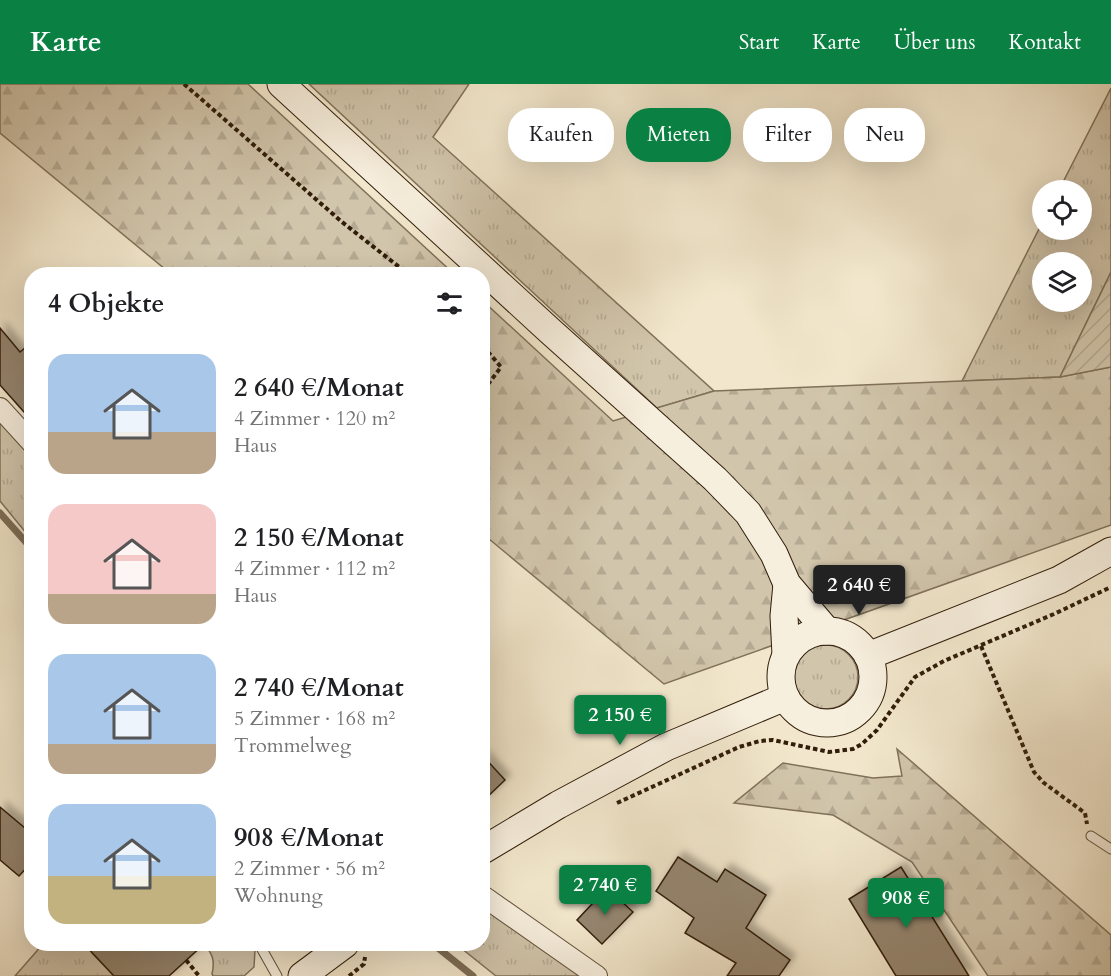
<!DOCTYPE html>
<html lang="de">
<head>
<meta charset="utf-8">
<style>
	body { margin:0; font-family:Cardo,serif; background:#f6f6f6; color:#202124; height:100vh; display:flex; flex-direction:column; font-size:22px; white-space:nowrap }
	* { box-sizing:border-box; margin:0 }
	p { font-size:20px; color:#757577 }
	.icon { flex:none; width:33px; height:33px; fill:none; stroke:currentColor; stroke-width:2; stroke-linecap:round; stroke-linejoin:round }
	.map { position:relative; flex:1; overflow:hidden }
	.side { position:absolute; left:24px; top:183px; width:466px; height:684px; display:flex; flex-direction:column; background:#fff; border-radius:24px; box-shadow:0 6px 24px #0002 }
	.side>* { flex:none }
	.banner { position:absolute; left:508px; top:24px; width:512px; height:54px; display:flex; gap:12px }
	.buttons { position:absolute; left:1032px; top:96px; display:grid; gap:12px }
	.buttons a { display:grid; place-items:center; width:60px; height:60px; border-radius:50%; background:#fff; box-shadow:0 6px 24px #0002; font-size:30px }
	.price { position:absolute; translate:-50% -51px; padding:0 14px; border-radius:6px; background:#0b8043; color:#fff; font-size:20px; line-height:39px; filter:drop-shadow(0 2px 3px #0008) }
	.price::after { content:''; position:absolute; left:50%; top:36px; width:18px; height:14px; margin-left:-9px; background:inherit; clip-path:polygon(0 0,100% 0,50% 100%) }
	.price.current { background:#222; color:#fff }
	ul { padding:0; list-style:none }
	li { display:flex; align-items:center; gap:18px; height:150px; padding:0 24px }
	li span { display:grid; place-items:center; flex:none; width:168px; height:120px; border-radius:18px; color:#555 }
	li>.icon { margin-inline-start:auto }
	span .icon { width:72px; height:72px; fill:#fffc; stroke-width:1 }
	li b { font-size:26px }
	h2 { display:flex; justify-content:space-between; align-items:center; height:72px; padding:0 24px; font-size:26px }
	.pill { padding:0 21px; border-radius:24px; background:#fff; box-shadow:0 6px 24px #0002; font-size:21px; line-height:54px }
	.pill.current { background:#0b8043; color:#fff }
	header { display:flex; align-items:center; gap:36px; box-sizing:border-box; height:84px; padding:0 30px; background:#0b8043; color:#fff }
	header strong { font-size:28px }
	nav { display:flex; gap:33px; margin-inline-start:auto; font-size:21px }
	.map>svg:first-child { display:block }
	.grass { fill:url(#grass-tufts); stroke:#80715a; stroke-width:1.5; fill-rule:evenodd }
	.forest { fill:url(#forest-firs); stroke:#80715a; stroke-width:1.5 }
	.garden { fill:url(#garden-furrows); stroke:#80715a; stroke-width:1.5 }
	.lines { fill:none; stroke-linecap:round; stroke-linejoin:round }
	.stream { stroke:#7d6d57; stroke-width:7 }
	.building { fill:#95866f; stroke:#301d0a; stroke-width:1.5; filter:url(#shadow) }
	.lane-casing { stroke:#60503a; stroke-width:11 }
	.street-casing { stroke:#60503a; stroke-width:22 }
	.secondary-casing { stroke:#301d0a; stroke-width:29 }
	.path { stroke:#301d0a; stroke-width:4; stroke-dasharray:4.5 3; stroke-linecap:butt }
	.lane { stroke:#f7efde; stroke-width:9 }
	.street { stroke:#f7efde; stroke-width:20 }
	.secondary { stroke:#f7efde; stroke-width:27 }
</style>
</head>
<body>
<header>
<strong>Karte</strong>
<nav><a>Start</a><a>Karte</a><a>Über uns</a><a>Kontakt</a></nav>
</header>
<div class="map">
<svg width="1111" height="892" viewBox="0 0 1111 892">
	<defs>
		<pattern id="grass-tufts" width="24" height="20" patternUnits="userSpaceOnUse" patternTransform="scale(1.5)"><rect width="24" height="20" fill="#d1c5ab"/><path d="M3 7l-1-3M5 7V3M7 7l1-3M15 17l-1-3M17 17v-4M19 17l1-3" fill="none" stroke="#b4a992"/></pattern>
		<pattern id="forest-firs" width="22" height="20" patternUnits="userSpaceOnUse" patternTransform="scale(1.5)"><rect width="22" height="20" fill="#d1c5ab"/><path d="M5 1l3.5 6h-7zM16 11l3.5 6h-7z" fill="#b4a992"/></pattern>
		<pattern id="garden-furrows" width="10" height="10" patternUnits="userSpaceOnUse" patternTransform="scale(1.5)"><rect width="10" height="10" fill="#d1c5ab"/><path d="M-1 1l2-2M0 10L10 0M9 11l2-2" fill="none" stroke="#b4a992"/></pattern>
		<filter id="shadow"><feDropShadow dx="5.5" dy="-5.5" stdDeviation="3" flood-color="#0004"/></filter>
	</defs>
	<rect width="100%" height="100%" fill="#f2e7cc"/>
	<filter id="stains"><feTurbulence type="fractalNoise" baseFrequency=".00333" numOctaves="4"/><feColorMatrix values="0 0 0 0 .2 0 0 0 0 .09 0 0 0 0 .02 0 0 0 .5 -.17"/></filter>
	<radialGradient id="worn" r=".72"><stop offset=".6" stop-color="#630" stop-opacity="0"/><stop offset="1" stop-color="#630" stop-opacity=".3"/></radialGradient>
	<!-- grass -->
	<g class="grass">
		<polygon points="309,0 469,0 433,53 714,307 657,324"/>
		<path d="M 1111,4 L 1111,188 L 1060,293 L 962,297 L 1042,139 L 1042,146 L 1082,146 L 1082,106 L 1059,106 ZM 1042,178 L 1082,178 L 1082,218 L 1042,218 Z"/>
		<polygon points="0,332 31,367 31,455 0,417"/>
		<circle cx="826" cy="593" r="32"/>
		<polygon points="483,822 581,892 496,892 456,860 483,860"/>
		<polygon points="43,860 93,860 92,869 114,892 15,892"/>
		<path d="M 203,860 L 250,860 L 255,866 L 254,883 L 244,892 L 213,892 L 212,890 C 215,877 213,869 203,860 Z"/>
	</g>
	<!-- forest -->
	<g class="forest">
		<polygon points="0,0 248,0 454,190 171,190 0,49"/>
		<polygon points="483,217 613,337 714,307 1060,293 1111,283 1111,441 664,600 483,450"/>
		<polygon points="897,665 1111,851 1111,892 988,892 912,778 833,731 734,719 783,679 873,694 902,692"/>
	</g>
	<!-- garden -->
	<polygon class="garden" points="1111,188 1111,283 1060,293"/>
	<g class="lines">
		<!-- stream -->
		<g class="stream">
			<polyline points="0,429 32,465"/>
			<polyline points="433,860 473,892"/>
		</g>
	</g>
	<!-- building -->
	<g class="building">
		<polygon points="0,244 20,268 32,258 32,337 0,301"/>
		<polygon points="483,672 505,696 483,717"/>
		<polygon points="0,723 32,750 32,778 19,792 0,776"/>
		<polygon points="678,773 717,798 725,785 766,811 746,844 790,876 779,892 727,892 736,879 685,849 694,834 656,807"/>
		<polygon points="901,783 969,892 896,892 849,815"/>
		<polygon points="607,804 633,828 602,860 577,836"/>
		<polygon points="84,860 204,860 169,892 114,892"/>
	</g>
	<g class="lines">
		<!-- lane casing -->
		<g class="lane-casing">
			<g id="lane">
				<polyline points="1091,752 1111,765"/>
				<polyline points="259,860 277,892"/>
			</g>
		</g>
		<!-- street casing -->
		<g class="street-casing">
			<g id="street">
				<polyline points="0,324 32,359"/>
				<polyline points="483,812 597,892"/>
			</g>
		</g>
		<!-- secondary casing -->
		<g class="secondary-casing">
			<g id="secondary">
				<polyline points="281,0 549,246 715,395 748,429 774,470 787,500 827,547"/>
				<circle cx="827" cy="593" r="46"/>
				<polyline points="786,571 784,532 787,500"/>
				<polyline points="868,572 1059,496 1111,467"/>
				<polyline points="483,766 558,721 666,663 785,613"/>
				<polyline points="302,892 345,860"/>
			</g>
		</g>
		<!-- path -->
		<g class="path">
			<polyline points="184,0 342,138 408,190"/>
			<polyline points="483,262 501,283 489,299 483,298"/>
			<polyline points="981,562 1034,688 1044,699 1085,729 1087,740"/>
			<polyline points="617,719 739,663 760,657 773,656 829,668 853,665 862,660 877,646 915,593 944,577 1054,530 1111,503"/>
			<polyline points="186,876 199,892"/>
			<polyline points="349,892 364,880 365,873"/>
		</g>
		<!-- lane -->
		<use href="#lane" class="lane"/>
		<!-- street -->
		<use href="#street" class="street"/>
		<!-- secondary -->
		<use href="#secondary" class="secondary"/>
	</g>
	<rect width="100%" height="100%" filter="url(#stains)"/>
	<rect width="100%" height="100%" fill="url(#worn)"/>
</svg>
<div class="buttons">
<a><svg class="icon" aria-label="locate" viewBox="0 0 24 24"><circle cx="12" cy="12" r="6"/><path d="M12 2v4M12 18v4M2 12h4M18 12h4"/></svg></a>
<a><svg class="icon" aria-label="layers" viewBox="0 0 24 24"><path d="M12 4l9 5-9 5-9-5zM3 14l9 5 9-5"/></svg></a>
</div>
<b class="price current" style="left:859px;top:532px">2 640 €</b>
<b class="price" style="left:620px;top:662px">2 150 €</b>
<b class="price" style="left:605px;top:832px">2 740 €</b>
<b class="price" style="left:906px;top:845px">908 €</b>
<div class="banner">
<a class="pill">Kaufen</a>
<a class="pill current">Mieten</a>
<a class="pill">Filter</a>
<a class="pill">Neu</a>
</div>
<section class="side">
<h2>4 Objekte<svg class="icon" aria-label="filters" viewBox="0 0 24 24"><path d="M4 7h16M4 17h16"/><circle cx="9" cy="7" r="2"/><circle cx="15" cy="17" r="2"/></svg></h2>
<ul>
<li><span style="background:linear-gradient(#a9c7e8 65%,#b9a48a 0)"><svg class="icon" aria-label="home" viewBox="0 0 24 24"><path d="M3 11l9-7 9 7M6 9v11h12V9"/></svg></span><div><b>2 640 €/Monat</b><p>4 Zimmer · 120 m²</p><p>Haus</p></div></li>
<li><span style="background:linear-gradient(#f6c9c9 75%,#b9a48a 0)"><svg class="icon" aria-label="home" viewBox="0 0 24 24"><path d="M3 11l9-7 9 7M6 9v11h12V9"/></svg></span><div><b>2 150 €/Monat</b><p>4 Zimmer · 112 m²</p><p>Haus</p></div></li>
<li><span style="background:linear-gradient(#a9c7e8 75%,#b9a48a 0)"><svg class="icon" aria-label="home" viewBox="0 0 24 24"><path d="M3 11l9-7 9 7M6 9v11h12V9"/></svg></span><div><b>2 740 €/Monat</b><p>5 Zimmer · 168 m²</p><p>Trommelweg</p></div></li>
<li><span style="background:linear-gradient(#a9c7e8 60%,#c2b280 0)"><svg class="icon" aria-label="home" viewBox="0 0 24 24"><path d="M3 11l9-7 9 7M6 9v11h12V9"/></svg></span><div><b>908 €/Monat</b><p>2 Zimmer · 56 m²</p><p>Wohnung</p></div></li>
</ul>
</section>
</div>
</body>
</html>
